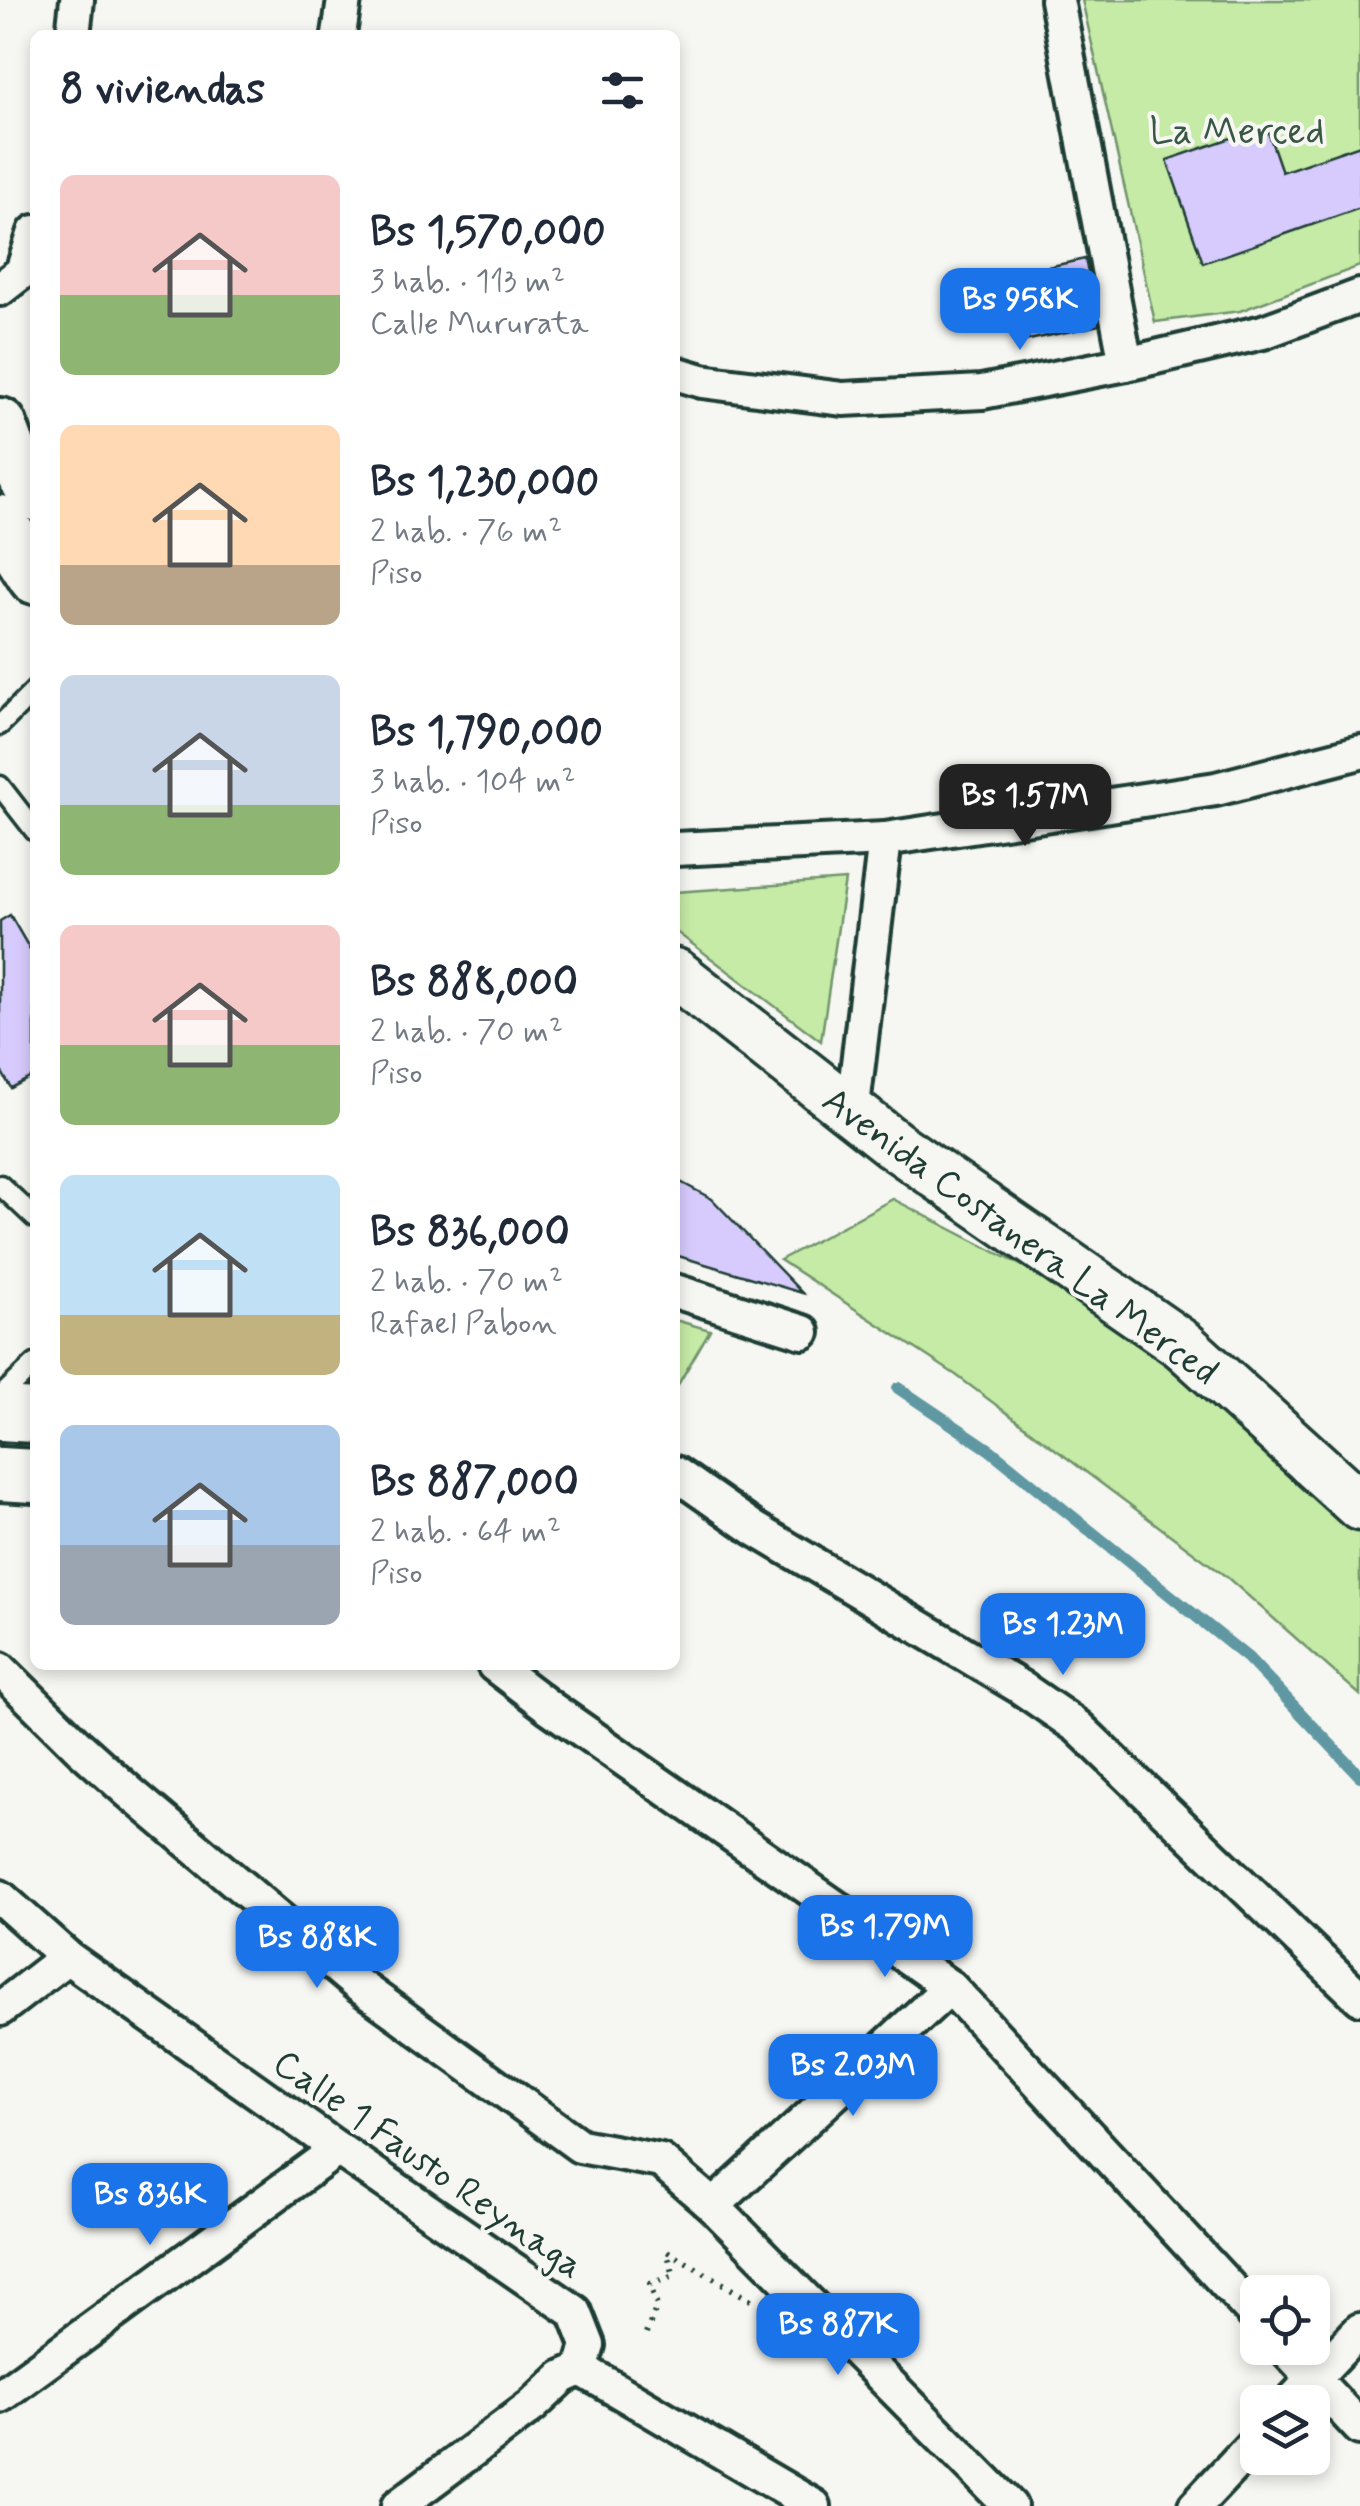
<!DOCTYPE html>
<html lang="es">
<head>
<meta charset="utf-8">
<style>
	body { margin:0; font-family:Mynerve,sans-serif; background:#f2f2f3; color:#1f2937; height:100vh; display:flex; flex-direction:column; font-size:38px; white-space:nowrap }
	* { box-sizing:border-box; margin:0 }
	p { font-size:32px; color:#747a83 }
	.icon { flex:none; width:55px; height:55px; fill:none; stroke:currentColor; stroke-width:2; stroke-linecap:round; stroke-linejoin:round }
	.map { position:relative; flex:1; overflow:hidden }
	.panel { position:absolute; left:30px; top:30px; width:650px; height:1640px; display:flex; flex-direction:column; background:#fff; border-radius:15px; box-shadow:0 5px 15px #0003 }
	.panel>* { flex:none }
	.tools { position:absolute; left:1240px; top:2275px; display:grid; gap:20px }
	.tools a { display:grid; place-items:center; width:90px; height:90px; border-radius:15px; background:#fff; box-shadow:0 5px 15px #0003; font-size:50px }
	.price { position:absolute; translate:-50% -85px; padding:0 22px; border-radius:20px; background:#1a73e8; color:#fff; font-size:32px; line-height:65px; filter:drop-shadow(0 2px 5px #0008) }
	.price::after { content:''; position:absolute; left:50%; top:60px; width:30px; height:22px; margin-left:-15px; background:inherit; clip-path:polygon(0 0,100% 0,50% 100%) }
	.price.selected { background:#222; color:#fff }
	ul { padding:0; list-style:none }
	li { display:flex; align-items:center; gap:30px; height:250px; padding:0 30px }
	li span { display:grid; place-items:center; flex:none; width:280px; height:200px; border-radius:15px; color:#555 }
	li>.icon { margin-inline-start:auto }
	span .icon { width:120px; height:120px; fill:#fffc; stroke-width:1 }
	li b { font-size:42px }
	h2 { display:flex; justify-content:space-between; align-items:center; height:120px; padding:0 30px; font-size:42px }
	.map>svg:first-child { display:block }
	.green { fill:#c5eba6; stroke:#72946d; stroke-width:2.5 }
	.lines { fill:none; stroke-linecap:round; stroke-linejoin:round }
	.stream { stroke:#5f98a2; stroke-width:12 }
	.building { fill:#d7cbfd; stroke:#1f3d34; stroke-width:2.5 }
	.service-casing { stroke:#1f3d34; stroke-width:25 }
	.minor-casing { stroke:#1f3d34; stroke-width:40 }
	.secondary-casing { stroke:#1f3d34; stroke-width:55 }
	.primary-casing { stroke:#1f3d34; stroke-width:60 }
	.path { stroke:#1f3d34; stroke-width:6; stroke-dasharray:2.5 8; stroke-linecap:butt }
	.service { stroke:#f6f6f2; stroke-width:18 }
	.minor { stroke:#f6f6f2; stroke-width:32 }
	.secondary { stroke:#f6f6f2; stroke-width:48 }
	.primary { stroke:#f6f6f2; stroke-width:52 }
	.labels { text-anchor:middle; stroke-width:8; stroke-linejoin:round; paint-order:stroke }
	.park-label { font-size:38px; fill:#385745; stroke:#f6f6f2 }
	.street-label { font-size:38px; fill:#1f3d34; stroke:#f6f6f2 }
</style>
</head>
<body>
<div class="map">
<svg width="1360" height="2506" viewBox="0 0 1360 2506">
	<rect width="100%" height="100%" fill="#f6f6f2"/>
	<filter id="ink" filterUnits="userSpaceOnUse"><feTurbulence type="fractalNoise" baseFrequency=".01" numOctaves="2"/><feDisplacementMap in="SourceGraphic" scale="20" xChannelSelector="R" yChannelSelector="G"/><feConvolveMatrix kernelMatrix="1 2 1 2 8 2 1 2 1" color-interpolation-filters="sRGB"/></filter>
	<g filter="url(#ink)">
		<!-- green -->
		<g class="green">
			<polygon points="1082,0 1360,0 1360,266 1240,311 1155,322"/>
			<polygon points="845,880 821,1041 675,931 675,892"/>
			<polygon points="893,1199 1094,1303 1360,1533 1360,1695 1228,1578 956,1375 780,1260"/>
			<polygon points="675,1320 710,1330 675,1390"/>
		</g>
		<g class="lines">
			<!-- stream -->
			<polyline class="stream" points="898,1388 990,1450 1248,1658 1360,1776"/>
		</g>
		<!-- building -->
		<g class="building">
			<polygon points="1266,126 1282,172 1360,145 1360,208 1203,263 1167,160"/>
			<polygon points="1085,259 1099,325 1015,343 1001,277"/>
			<polygon points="10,915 35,958 35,1075 11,1088 0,1069 0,921"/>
			<polygon points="675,1179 712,1199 802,1293 675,1255"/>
		</g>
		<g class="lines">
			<!-- service casing -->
			<g class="service-casing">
				<g id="service">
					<polyline points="0,725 35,690"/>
					<polyline points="0,786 35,831"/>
					<polyline points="0,1185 35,1218"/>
					<polyline points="0,1397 35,1364"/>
				</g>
			</g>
			<!-- minor casing -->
			<g class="minor-casing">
				<g id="minor">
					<polyline points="1057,0 1126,364"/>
					<polyline points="73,35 77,0"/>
					<polyline points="339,35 344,0"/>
					<polyline points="0,289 22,272 35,232"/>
					<polyline points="675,373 702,381 843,399 982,392 1126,364 1263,332 1360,296"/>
					<polyline points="675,849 885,839 1216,789 1360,752"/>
					<polyline points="852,1114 885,839"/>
					<polyline points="675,1291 803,1332"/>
					<polyline points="675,1473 755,1529 1020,1687 1078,1727 1360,1998"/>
					<polyline points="494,1665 549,1707 950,1987 1258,2318"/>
					<polyline points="0,1669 80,1748 129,1792 358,1985 580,2146 661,2161 713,2206 1010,2506"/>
					<polyline points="0,1897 67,1957 338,2149 575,2312 588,2345 581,2369 563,2377 532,2406 398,2506"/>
					<polyline points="0,2009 67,1957"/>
					<polyline points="713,2206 950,1987"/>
					<polyline points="1285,2348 1360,2428"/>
					<polyline points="581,2369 814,2506"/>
					<polyline points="0,2396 338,2149"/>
					<polyline points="1291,2402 1360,2330"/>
					<polyline points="1195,2506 1258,2439"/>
				</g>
			</g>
			<!-- secondary casing -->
			<g class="secondary-casing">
				<polyline id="secondary" points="675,973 893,1144 1183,1345 1360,1506"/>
			</g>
			<!-- primary casing -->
			<g class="primary-casing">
				<g id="primary">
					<polyline points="0,425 8,447 35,494"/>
					<polyline points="0,522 35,577"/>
					<polyline points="0,1414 35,1416"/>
					<polyline points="0,1474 35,1476"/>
				</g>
			</g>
			<!-- path -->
			<polyline class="path" points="646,2334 657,2306 650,2284 674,2276 667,2251 756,2303"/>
			<!-- service -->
			<use href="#service" class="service"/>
			<!-- minor -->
			<use href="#minor" class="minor"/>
			<!-- secondary -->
			<use href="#secondary" class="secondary"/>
			<!-- primary -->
			<use href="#primary" class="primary"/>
		</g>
	</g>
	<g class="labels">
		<!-- park labels -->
		<g class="park-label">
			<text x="1237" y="143">La Merced</text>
		</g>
		<!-- street labels -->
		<g class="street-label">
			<text transform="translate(1021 1235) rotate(36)" y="13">Avenida Costanera La Merced</text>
			<text transform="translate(429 2163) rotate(35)" y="13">Calle 1 Fausto Reynaga</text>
		</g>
	</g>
</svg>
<div class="tools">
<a><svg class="icon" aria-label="locate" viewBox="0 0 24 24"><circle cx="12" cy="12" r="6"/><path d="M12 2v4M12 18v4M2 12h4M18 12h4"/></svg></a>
<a><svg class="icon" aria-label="layers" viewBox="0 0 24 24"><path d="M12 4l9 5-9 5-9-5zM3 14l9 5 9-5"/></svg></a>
</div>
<b class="price" style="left:1020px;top:353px">Bs 958K</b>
<b class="price selected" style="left:1025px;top:849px">Bs 1.57M</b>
<b class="price" style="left:1063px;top:1678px">Bs 1.23M</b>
<b class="price" style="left:885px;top:1980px">Bs 1.79M</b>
<b class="price" style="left:317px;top:1991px">Bs 888K</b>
<b class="price" style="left:853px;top:2119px">Bs 2.03M</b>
<b class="price" style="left:150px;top:2248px">Bs 836K</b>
<b class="price" style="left:838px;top:2378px">Bs 887K</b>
<section class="panel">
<h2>8 viviendas<svg class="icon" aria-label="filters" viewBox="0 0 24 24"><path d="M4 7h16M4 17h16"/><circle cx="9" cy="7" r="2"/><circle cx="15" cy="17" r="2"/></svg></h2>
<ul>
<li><span style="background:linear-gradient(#f6c9c9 60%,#8fb573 0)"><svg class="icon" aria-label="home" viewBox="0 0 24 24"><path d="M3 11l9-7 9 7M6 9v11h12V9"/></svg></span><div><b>Bs 1,570,000</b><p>3 hab. · 113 m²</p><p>Calle Mururata</p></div></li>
<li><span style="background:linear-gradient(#ffd9b3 70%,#b9a48a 0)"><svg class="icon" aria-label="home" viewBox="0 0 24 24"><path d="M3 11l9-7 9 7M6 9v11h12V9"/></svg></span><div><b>Bs 1,230,000</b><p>2 hab. · 76 m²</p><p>Piso</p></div></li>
<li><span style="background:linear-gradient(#c9d6e8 65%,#8fb573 0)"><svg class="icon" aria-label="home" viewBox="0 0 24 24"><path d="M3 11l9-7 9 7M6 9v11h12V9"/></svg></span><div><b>Bs 1,790,000</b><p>3 hab. · 104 m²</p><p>Piso</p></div></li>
<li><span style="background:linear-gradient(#f6c9c9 60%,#8fb573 0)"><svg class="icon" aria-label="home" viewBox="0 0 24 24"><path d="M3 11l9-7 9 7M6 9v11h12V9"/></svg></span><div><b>Bs 888,000</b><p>2 hab. · 70 m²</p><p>Piso</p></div></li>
<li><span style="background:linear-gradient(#bfe0f5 70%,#c2b280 0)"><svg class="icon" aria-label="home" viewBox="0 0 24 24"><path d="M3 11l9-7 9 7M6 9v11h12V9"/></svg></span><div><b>Bs 836,000</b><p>2 hab. · 70 m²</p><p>Rafael Pabon</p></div></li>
<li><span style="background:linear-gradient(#a9c7e8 60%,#9aa5b1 0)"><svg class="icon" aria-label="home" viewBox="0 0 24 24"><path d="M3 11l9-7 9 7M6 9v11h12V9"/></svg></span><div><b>Bs 887,000</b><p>2 hab. · 64 m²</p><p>Piso</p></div></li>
</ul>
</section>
</div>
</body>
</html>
